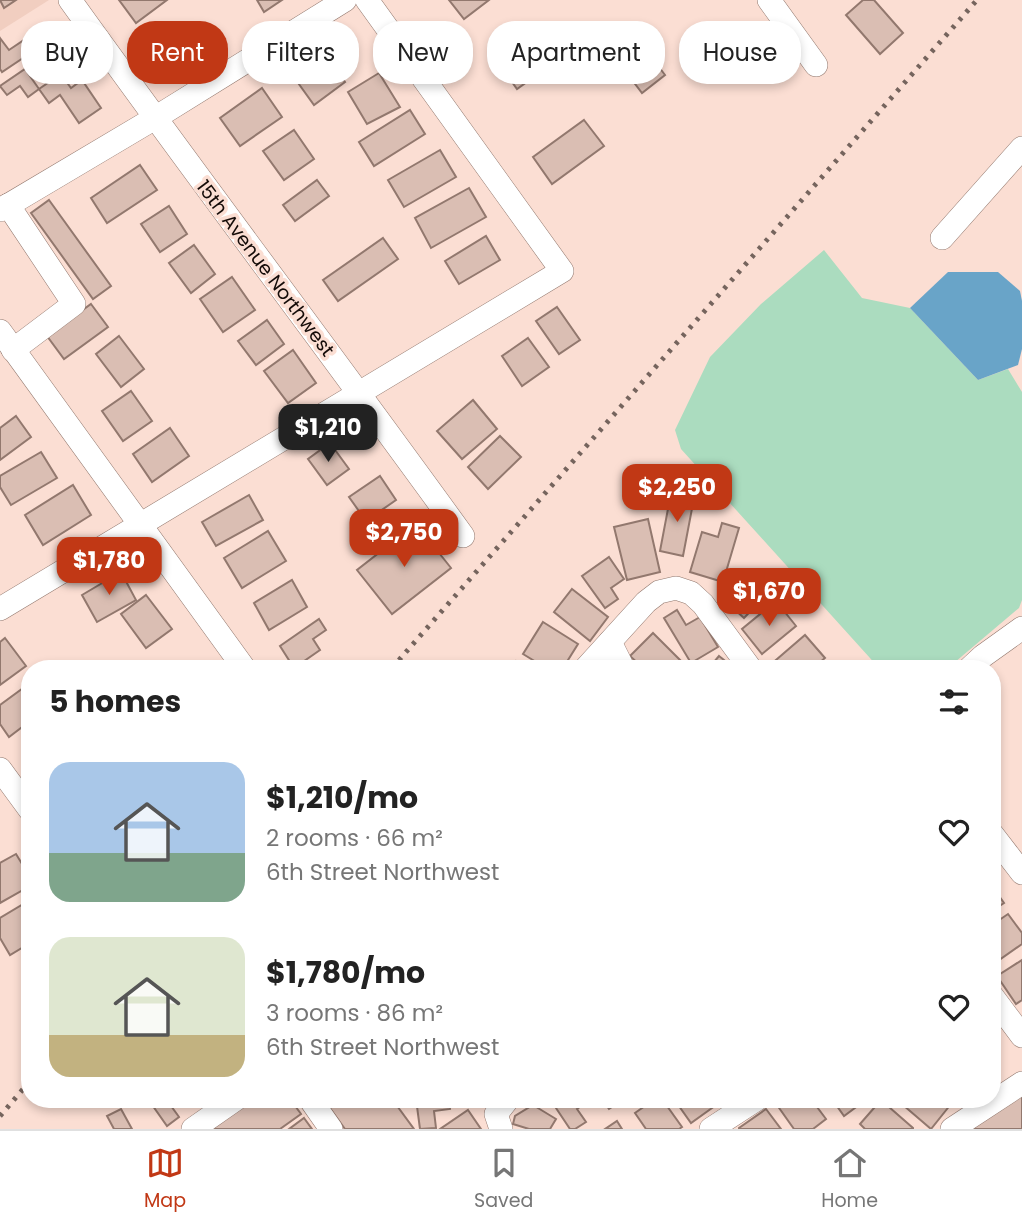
<!DOCTYPE html>
<html lang="en">
<head>
<meta charset="utf-8">
<style>
	body { margin:0; font-family:Poppins,sans-serif; background:#f2f2f2; color:#222; height:100vh; display:flex; flex-direction:column; font-size:26px; white-space:nowrap }
	* { box-sizing:border-box; margin:0 }
	p { font-size:23px; color:#767676 }
	.icon { flex:none; width:38px; height:38px; fill:none; stroke:currentColor; stroke-width:2; stroke-linecap:round; stroke-linejoin:round }
	.map { position:relative; flex:1; overflow:hidden }
	.drawer { position:absolute; left:21px; top:660px; width:980px; height:448px; display:flex; flex-direction:column; background:#fff; border-radius:28px; box-shadow:0 4px 10px #0003 }
	.drawer>* { flex:none }
	.banner { position:absolute; left:21px; top:21px; width:980px; height:63px; display:flex; gap:14px }
	.price { position:absolute; translate:-50% -60px; padding:0 16px; border-radius:14px; background:#c13815; color:#fff; font-size:23px; line-height:46px; filter:drop-shadow(0 2px 4px #0008) }
	.price::after { content:''; position:absolute; left:50%; top:42px; width:21px; height:16px; margin-left:-10px; background:inherit; clip-path:polygon(0 0,100% 0,50% 100%) }
	.price.selected { background:#222; color:#fff }
	ul { padding:0; list-style:none }
	li { display:flex; align-items:center; gap:21px; height:175px; padding:0 28px }
	li span { display:grid; place-items:center; flex:none; width:196px; height:140px; border-radius:21px; color:#555 }
	li>.icon { margin-inline-start:auto }
	span .icon { width:84px; height:84px; fill:#fffc; stroke-width:1 }
	li b { font-size:30px }
	h2 { display:flex; justify-content:space-between; align-items:center; height:84px; padding:0 28px; font-size:30px }
	.tag { padding:0 24px; border-radius:28px; background:#fff; box-shadow:0 4px 10px #0003; font-size:24px; line-height:63px }
	.tag.selected { background:#c13815; color:#fff }
	.tab-bar { display:flex; justify-content:space-around; align-items:center; height:98px; border-top:2px solid #e0e0e0; background:#fff; font-size:19px; color:#767676 }
	.tab-bar a { display:grid; justify-items:center; gap:4px }
	.tab-bar .selected { color:#c13815 }
	.map>svg:first-child { display:block }
	.built { fill:#f1cec0 }
	.green { fill:#abdcbf }
	.water { fill:#69a4c8 }
	.building { fill:#dabeb3; stroke:#92786e; stroke-width:2 }
	.lines { fill:none; stroke-linecap:round; stroke-linejoin:round }
	.minor-casing { stroke:#91776d; stroke-width:24 }
	.minor { stroke:#fff; stroke-width:23 }
	.rail { stroke:#75645d; stroke-width:5; stroke-dasharray:3.5 7; stroke-linecap:butt }
	.labels { text-anchor:middle; stroke-width:7; stroke-linejoin:round; paint-order:stroke }
	.street-label { font-size:19px; fill:#140b08; stroke:#fbded3 }
</style>
</head>
<body>
<div class="map">
<svg width="1022" height="1129" viewBox="0 0 1022 1129">
	<rect width="100%" height="100%" fill="#fbded3"/>
	<!-- built -->
	<polygon class="built" points="0,0 49,0 0,31"/>
	<!-- green -->
	<polygon class="green" points="824,250 862,298 910,308 978,380 1008,369 1022,392 1022,600 1019,608 948,668 879,668 681,449 675,430 710,357 761,304"/>
	<!-- water -->
	<polygon class="water" points="948,272 998,272 1020,291 1022,301 1022,349 1018,365 978,380 910,308"/>
	<!-- building -->
	<g class="building">
		<polygon points="0,0 16,0 4,8"/>
		<polygon points="119,0 167,0 136,23"/>
		<polygon points="257,0 282,0 264,12"/>
		<polygon points="449,0 489,0 464,19"/>
		<polygon points="863,0 874,0 903,33 880,54 846,15"/>
		<polygon points="547,34 563,56 517,89 502,68"/>
		<polygon points="0,38 9,50 24,40 32,52 2,72 0,69"/>
		<polygon points="640,42 665,75 642,93 617,60"/>
		<polygon points="327,57 345,82 314,105 296,80"/>
		<polygon points="25,69 39,89 28,97 20,86 7,95 0,86"/>
		<polygon points="379,73 400,107 367,124 348,92"/>
		<polygon points="61,74 71,88 82,80 101,108 79,123 60,95 49,103 39,89"/>
		<polygon points="262,88 282,117 240,146 220,118"/>
		<polygon points="410,110 425,134 374,166 359,142"/>
		<polygon points="584,120 604,146 552,184 533,157"/>
		<polygon points="294,130 314,159 284,180 263,151"/>
		<polygon points="440,150 456,177 404,207 388,180"/>
		<polygon points="140,165 157,190 107,223 91,198"/>
		<polygon points="317,180 329,196 295,221 283,205"/>
		<polygon points="469,188 486,217 431,248 415,218"/>
		<polygon points="49,200 111,286 93,299 31,213"/>
		<polygon points="169,206 187,234 160,252 141,224"/>
		<polygon points="486,236 500,260 459,284 445,261"/>
		<polygon points="383,238 398,259 338,301 323,280"/>
		<polygon points="194,245 215,274 191,293 169,263"/>
		<polygon points="232,277 255,310 223,332 200,299"/>
		<polygon points="91,304 108,327 64,359 47,336"/>
		<polygon points="557,307 580,340 559,354 536,321"/>
		<polygon points="267,320 284,344 256,365 238,341"/>
		<polygon points="119,336 144,369 121,387 96,354"/>
		<polygon points="528,338 549,367 522,386 502,356"/>
		<polygon points="293,350 316,383 288,403 264,371"/>
		<polygon points="131,391 152,421 123,441 102,411"/>
		<polygon points="473,400 497,429 462,459 437,431"/>
		<polygon points="16,416 31,437 0,460 0,428"/>
		<polygon points="170,428 189,456 152,482 133,454"/>
		<polygon points="500,436 521,457 488,489 468,467"/>
		<polygon points="330,443 349,469 327,485 308,459"/>
		<polygon points="41,452 57,478 11,505 0,487 0,476"/>
		<polygon points="380,476 396,500 366,521 349,497"/>
		<polygon points="73,485 91,515 43,545 25,515"/>
		<polygon points="671,493 694,498 683,556 660,551"/>
		<polygon points="249,495 263,520 216,546 202,522"/>
		<polygon points="648,519 660,572 627,580 614,527"/>
		<polygon points="722,523 739,528 723,582 690,572 702,532 718,537"/>
		<polygon points="416,524 451,568 392,614 357,570"/>
		<polygon points="268,531 286,561 242,588 224,558"/>
		<polygon points="609,557 624,579 611,588 618,599 605,608 582,576"/>
		<polygon points="121,572 136,600 97,622 82,595"/>
		<polygon points="740,572 753,584 763,573 775,585 744,618 719,595"/>
		<polygon points="292,580 307,607 269,630 254,603"/>
		<polygon points="572,589 608,617 590,641 554,612"/>
		<polygon points="146,595 172,629 146,648 121,614"/>
		<polygon points="776,601 796,626 762,654 742,629"/>
		<polygon points="677,610 686,625 700,617 718,647 691,663 664,618"/>
		<polygon points="319,619 326,630 313,639 320,650 294,668 280,646"/>
		<polygon points="543,622 578,644 563,668 546,668 523,654"/>
		<polygon points="653,633 685,665 681,668 643,668 630,656"/>
		<polygon points="805,635 825,658 813,668 770,668 769,666"/>
		<polygon points="5,638 26,666 0,685 0,642"/>
		<polygon points="719,656 734,668 709,668"/>
		<polygon points="516,661 530,668 512,668"/>
		<polygon points="30,683 30,721 9,737 0,724 0,705"/>
		<polygon points="16,854 30,877 30,886 0,903 0,863"/>
		<polygon points="992,886 1004,903 992,911"/>
		<polygon points="30,900 30,943 10,955 0,938 0,918"/>
		<polygon points="1008,914 1022,933 1022,944 992,965 992,925"/>
		<polygon points="1022,960 1022,1000 1016,1004 997,976"/>
		<polygon points="1022,1090 1022,1129 961,1129"/>
		<polygon points="148,1099 166,1099 179,1117 167,1126"/>
		<polygon points="254,1099 290,1099 301,1114 280,1129 211,1129"/>
		<polygon points="323,1099 392,1099 414,1129 345,1129"/>
		<polygon points="416,1099 449,1099 450,1109 434,1111 436,1128 420,1129"/>
		<polygon points="550,1099 591,1099 577,1109 586,1122 575,1129 570,1129"/>
		<polygon points="602,1099 624,1099 609,1109"/>
		<polygon points="655,1099 662,1099 682,1127 679,1129 646,1129 635,1113"/>
		<polygon points="674,1099 717,1099 719,1103 691,1123"/>
		<polygon points="785,1099 811,1099 826,1119 813,1129 794,1129 777,1105"/>
		<polygon points="832,1099 867,1099 844,1116"/>
		<polygon points="896,1099 945,1099 951,1104 931,1129"/>
		<polygon points="881,1100 913,1128 913,1129 865,1129 860,1124"/>
		<polygon points="533,1105 556,1119 550,1129 529,1129 513,1124 515,1116"/>
		<polygon points="121,1109 132,1129 114,1129 107,1116"/>
		<polygon points="766,1109 781,1129 739,1129 739,1128"/>
		<polygon points="468,1110 481,1129 440,1129"/>
		<polygon points="304,1118 312,1129 289,1129"/>
		<polygon points="617,1121 622,1129 605,1129"/>
	</g>
	<g class="lines">
		<!-- minor casing -->
		<g class="minor-casing">
			<g id="minor">
				<path d="M 70,0 C 199,180 333,356 463,536"/>
				<polyline points="769,0 816,65"/>
				<polyline points="8,205 74,304 13,350"/>
				<polyline points="0,210 155,118 345,0"/>
				<polyline points="942,238 1022,148"/>
				<polyline points="0,331 244,668"/>
				<polyline points="0,609 562,271 367,0"/>
				<polyline points="610,642 623,668"/>
				<polyline points="586,668 646,602 659,592 676,588 691,593 703,604 750,668"/>
				<polyline points="970,668 983,656 1022,628"/>
				<polyline points="0,769 30,810"/>
				<polyline points="992,834 1022,873"/>
				<polyline points="992,996 1022,1036"/>
				<polyline points="310,1099 331,1129"/>
				<polyline points="193,1129 236,1099"/>
				<polyline points="501,1129 496,1114 508,1099"/>
				<polyline points="711,1129 757,1099"/>
				<polyline points="952,1129 1022,1083"/>
			</g>
		</g>
		<!-- minor -->
		<use href="#minor" class="minor"/>
		<!-- rail -->
		<g class="rail">
			<polyline points="392,668 977,0"/>
			<polyline points="0,1116 30,1081"/>
		</g>
	</g>
	<g class="labels">
		<!-- street labels -->
		<g class="street-label">
			<text transform="translate(266 268) rotate(53)" y="7">15th Avenue Northwest</text>
		</g>
	</g>
</svg>
<b class="price selected" style="left:328px;top:464px">$1,210</b>
<b class="price" style="left:677px;top:524px">$2,250</b>
<b class="price" style="left:404px;top:569px">$2,750</b>
<b class="price" style="left:109px;top:597px">$1,780</b>
<b class="price" style="left:769px;top:628px">$1,670</b>
<div class="banner">
<a class="tag">Buy</a>
<a class="tag selected">Rent</a>
<a class="tag">Filters</a>
<a class="tag">New</a>
<a class="tag">Apartment</a>
<a class="tag">House</a>
</div>
<section class="drawer">
<h2>5 homes<svg class="icon" aria-label="filters" viewBox="0 0 24 24"><path d="M4 7h16M4 17h16"/><circle cx="9" cy="7" r="2"/><circle cx="15" cy="17" r="2"/></svg></h2>
<ul>
<li><span style="background:linear-gradient(#a9c7e8 65%,#7fa58c 0)"><svg class="icon" aria-label="home" viewBox="0 0 24 24"><path d="M3 11l9-7 9 7M6 9v11h12V9"/></svg></span><div><b>$1,210/mo</b><p>2 rooms · 66 m²</p><p>6th Street Northwest</p></div><svg class="icon" aria-label="heart" viewBox="0 0 24 24"><path d="M12 20l-8-8c-3-5 5-10 8-4 3-6 11-1 8 4z"/></svg></li>
<li><span style="background:linear-gradient(#dfe7d0 70%,#c2b280 0)"><svg class="icon" aria-label="home" viewBox="0 0 24 24"><path d="M3 11l9-7 9 7M6 9v11h12V9"/></svg></span><div><b>$1,780/mo</b><p>3 rooms · 86 m²</p><p>6th Street Northwest</p></div><svg class="icon" aria-label="heart" viewBox="0 0 24 24"><path d="M12 20l-8-8c-3-5 5-10 8-4 3-6 11-1 8 4z"/></svg></li>
</ul>
</section>
</div>
<nav class="tab-bar">
<a class="selected"><svg class="icon" aria-label="map" viewBox="0 0 24 24"><path d="M3 6l6-2 6 2 6-2v14l-6 2-6-2-6 2zM9 4v14M15 6v14"/></svg>Map</a>
<a><svg class="icon" aria-label="saved" viewBox="0 0 24 24"><path d="M7 4h10v16l-5-4-5 4z"/></svg>Saved</a>
<a><svg class="icon" aria-label="home" viewBox="0 0 24 24"><path d="M3 11l9-7 9 7M6 9v11h12V9"/></svg>Home</a>
</nav>
</body>
</html>
